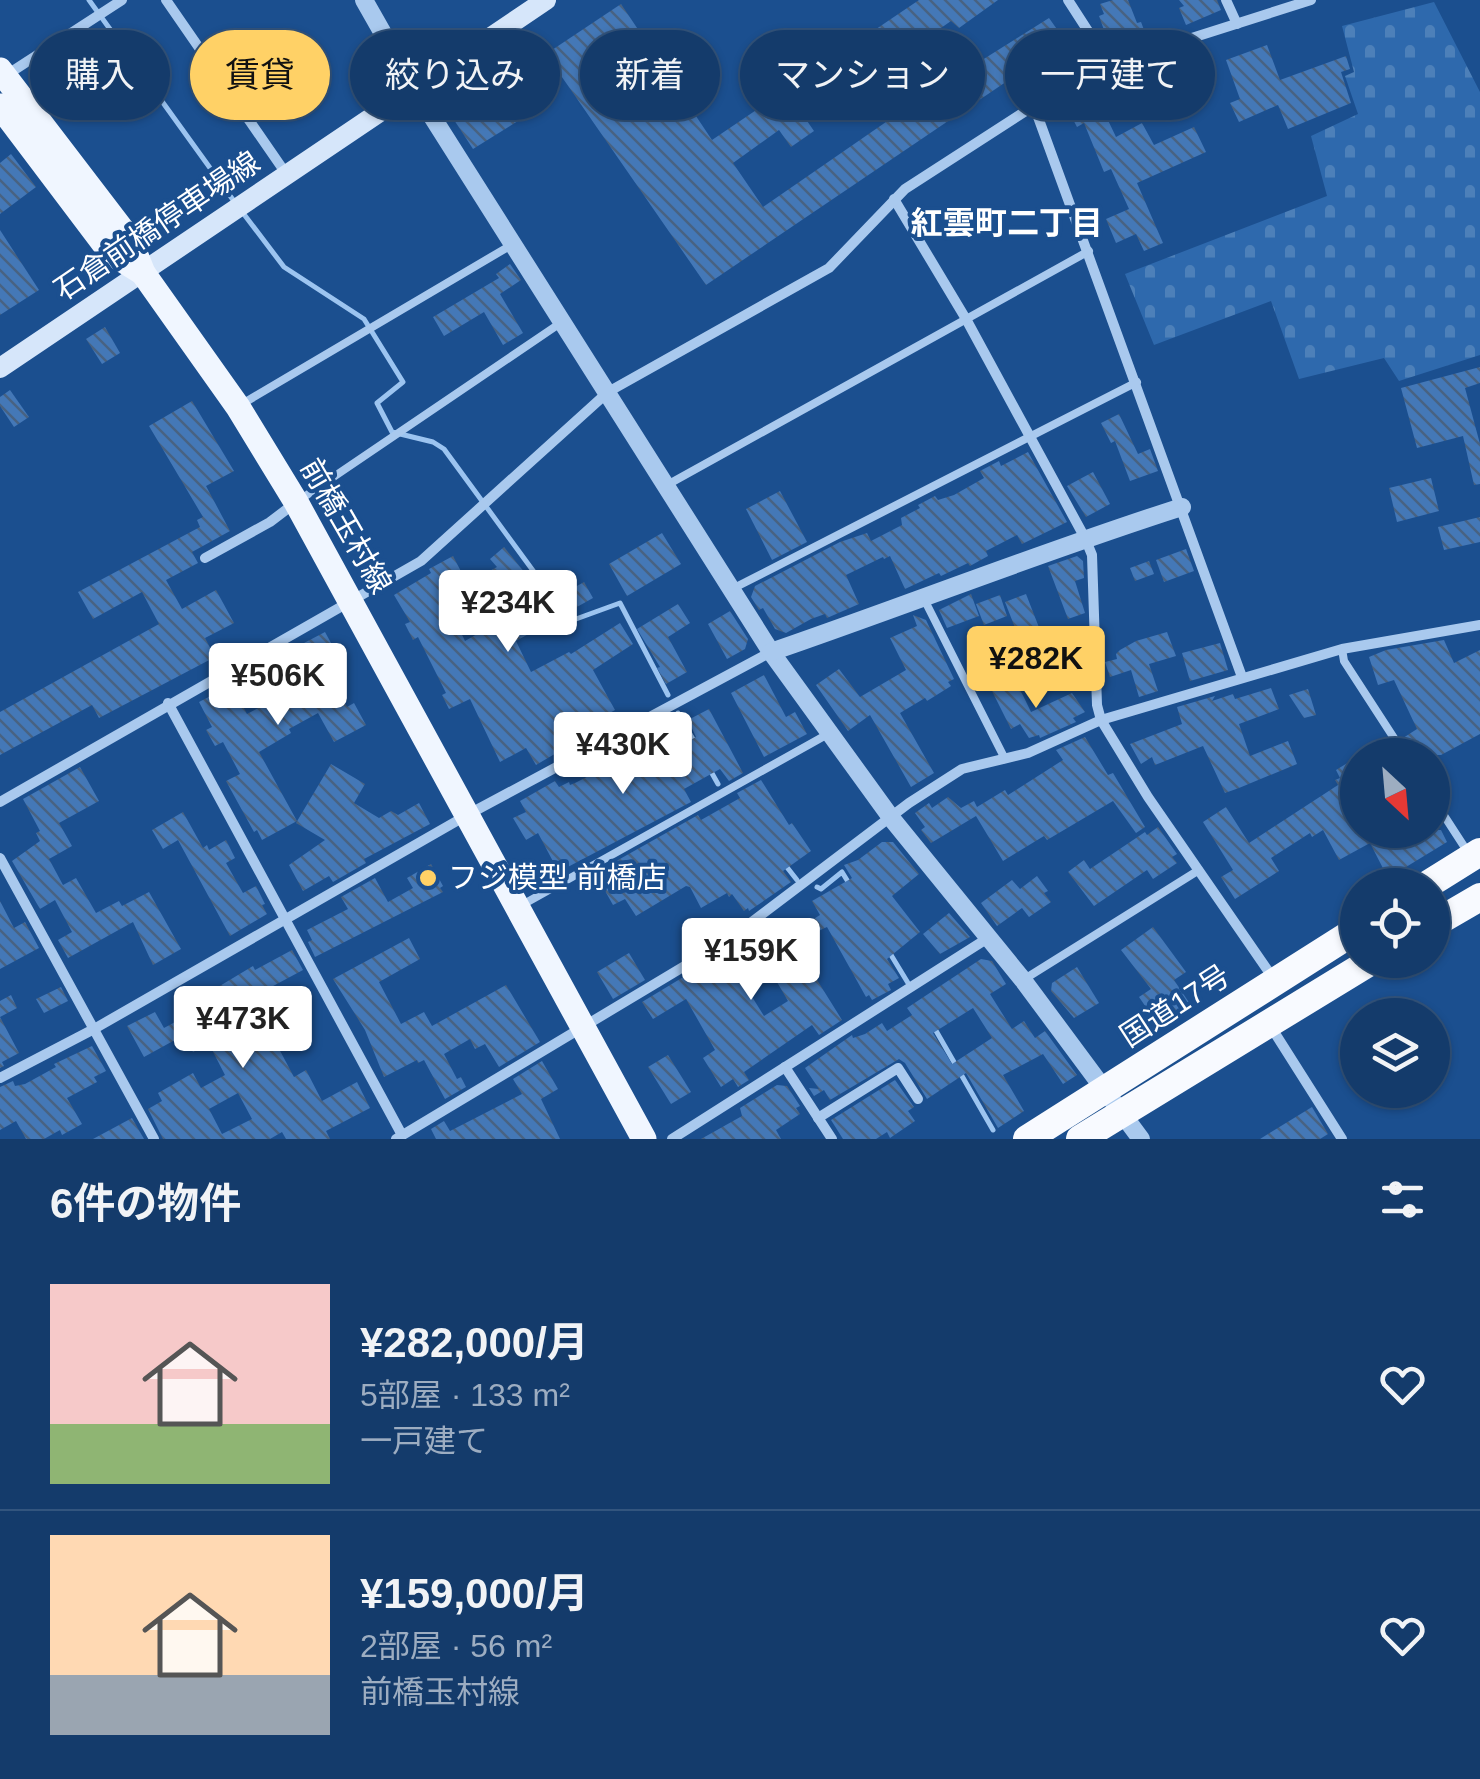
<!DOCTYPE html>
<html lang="ja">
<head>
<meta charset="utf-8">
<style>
	body { margin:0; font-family:Arial,"Noto Sans JP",sans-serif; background:#214673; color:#f1f3f6; height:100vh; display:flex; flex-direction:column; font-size:38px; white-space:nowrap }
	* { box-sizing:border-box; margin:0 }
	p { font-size:32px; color:#9dadc1 }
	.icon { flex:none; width:55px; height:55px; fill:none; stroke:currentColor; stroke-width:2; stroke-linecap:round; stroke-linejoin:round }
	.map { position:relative; height:1139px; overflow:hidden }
	.panel { display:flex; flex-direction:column; background:#143b6b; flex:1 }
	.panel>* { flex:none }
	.banner { position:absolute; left:30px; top:30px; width:1420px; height:90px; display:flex; gap:20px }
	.needle { width:65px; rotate:154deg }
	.tools { position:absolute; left:1340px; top:738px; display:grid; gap:20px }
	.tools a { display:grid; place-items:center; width:110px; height:110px; border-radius:50%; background:#143b6b; box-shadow:0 2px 8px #0004,0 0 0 2px #33557e; font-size:50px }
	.price { position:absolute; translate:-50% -85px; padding:0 22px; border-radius:10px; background:#fff; color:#222; font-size:32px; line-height:65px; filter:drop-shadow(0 2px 5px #0008) }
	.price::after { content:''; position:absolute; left:50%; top:60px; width:30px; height:22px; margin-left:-15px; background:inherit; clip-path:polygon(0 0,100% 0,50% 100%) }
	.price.on { background:#ffd166; color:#111 }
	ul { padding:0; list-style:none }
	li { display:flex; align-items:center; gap:30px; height:250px; padding:0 50px }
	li+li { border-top:2px solid #33557e }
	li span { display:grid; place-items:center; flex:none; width:280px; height:200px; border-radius:0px; color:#555 }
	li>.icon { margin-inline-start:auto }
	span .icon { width:120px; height:120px; fill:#fffc; stroke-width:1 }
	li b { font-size:42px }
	h2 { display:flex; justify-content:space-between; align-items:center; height:120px; padding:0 50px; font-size:42px }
	.pill { padding:0 35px; border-radius:45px; background:#143b6b; box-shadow:0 2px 8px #0004,0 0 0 2px #33557e; font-size:35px; line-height:90px }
	.pill.on { background:#ffd166; color:#111 }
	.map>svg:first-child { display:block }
	.cemetery { fill:url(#cemetery-stones) }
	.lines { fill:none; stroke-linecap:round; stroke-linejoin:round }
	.stream { stroke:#9cc4f0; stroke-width:5 }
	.building { fill:url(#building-back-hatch); fill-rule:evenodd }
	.service { stroke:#a9c9ee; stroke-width:8 }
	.minor { stroke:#a9c9ee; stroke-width:10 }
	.tertiary { stroke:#a9c9ee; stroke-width:18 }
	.secondary { stroke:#d6e6fa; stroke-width:20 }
	.primary { stroke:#f0f6ff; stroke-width:25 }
	.trunk { stroke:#f8faff; stroke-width:28 }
	.poi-dot { fill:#ffd166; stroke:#1b4f8f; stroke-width:4 }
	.labels { text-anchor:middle; stroke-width:8; stroke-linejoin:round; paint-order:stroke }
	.street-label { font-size:30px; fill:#fff; stroke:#1b4f8f }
	.poi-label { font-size:30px; fill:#fff; stroke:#1b4f8f; text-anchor:start }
	.neighbourhood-label { font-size:32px; font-weight:bold; fill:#fff; stroke:#1b4f8f }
</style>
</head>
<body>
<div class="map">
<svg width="1480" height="1139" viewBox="0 0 1480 1139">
	<defs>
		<pattern id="cemetery-stones" width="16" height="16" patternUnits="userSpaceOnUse" patternTransform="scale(2.5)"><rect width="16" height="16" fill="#2e69ad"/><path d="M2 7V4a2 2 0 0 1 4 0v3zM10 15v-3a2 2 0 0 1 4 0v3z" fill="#4d80b9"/></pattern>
		<pattern id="building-back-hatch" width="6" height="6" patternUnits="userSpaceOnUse" patternTransform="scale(2.5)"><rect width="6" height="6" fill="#4478b7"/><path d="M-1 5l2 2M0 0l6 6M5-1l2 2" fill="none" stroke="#486282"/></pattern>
	</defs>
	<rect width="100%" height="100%" fill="#1b4f8f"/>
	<!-- cemetery -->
	<polygon class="cemetery" points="1434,2 1480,92 1480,355 1399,381 1384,358 1299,379 1271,301 1154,345 1125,274 1327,196 1311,136 1358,114 1345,76 1354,72 1342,26"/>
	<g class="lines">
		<!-- stream -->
		<g class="stream">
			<polyline points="89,0 236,204"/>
			<polyline points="243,213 284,267 364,319 403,382 377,403 392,432 433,442 444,449 556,602"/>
			<polyline points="563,611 576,619 620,603 668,695"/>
			<polyline points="678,713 694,741"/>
			<polyline points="709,768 718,784"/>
			<polyline points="786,866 797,880"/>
			<polyline points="817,887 821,889 842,872 850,885"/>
			<polyline points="888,950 908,983"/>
			<polyline points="935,1029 993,1130"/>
		</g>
	</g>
	<!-- building -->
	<g class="building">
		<path d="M 919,0 L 998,0 L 959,28 L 951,21 L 898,58 L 906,70 L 894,78 L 912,104 L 1049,18 L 1071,49 L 1025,81 L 1019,73 L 706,285 L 546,54 L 621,4 L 712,140 ZM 871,72 L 899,113 L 763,207 L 733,163 L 779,130 L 791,147 L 814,131 L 805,118 Z"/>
		<polygon points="1113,0 1128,0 1137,23 1141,22 1146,35 1125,43 1114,40 1110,28 1104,30 1099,16 1104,14 1100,4"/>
		<polygon points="1179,0 1217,0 1221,10 1186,25 1179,8 1184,6"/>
		<polygon points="1267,45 1280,80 1346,56 1350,69 1341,72 1351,103 1288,129 1278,105 1239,122 1230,103 1240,99 1226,60"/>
		<polygon points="499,67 529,114 473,149 443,103"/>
		<polygon points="1095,93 1116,137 1142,123 1154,145 1194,127 1206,152 1137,183 1163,243 1144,251 1136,234 1116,243 1106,219 1129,209 1111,169 1104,172 1084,123 1077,127 1066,106"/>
		<polygon points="11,154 36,187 0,214 0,163"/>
		<polygon points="0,230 39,290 0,315"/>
		<polygon points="510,264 521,280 500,294 523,333 503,345 484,312 444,336 433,317 499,278 496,274"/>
		<polygon points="105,327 120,353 102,364 86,339"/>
		<polygon points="1480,367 1480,383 1465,388 1480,444 1480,484 1474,485 1463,436 1417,448 1401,388"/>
		<polygon points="10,390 29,417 14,427 0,406 0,397"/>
		<polygon points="192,401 234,471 206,486 230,531 192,552 198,563 166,580 182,609 216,590 234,623 205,638 215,657 99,718 92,705 0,755 0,712 159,624 142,592 93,619 78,592 200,527 197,520 203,517 149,426"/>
		<polygon points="1119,414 1138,454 1150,449 1158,471 1130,481 1115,441 1111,443 1101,423"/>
		<polygon points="1028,452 1067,522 1022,544 1017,535 986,551 988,556 970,566 968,563 941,576 939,573 905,589 890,556 884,559 883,557 846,575 859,604 827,618 825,614 811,619 786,633 775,629 763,608 759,610 751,597 755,586 840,542 867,533 871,541 902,525 901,518 920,508 918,505 935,496 938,500 954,495 984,478 980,471 999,461 1001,466"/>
		<polygon points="1093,472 1110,504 1086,517 1067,486"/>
		<polygon points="1431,478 1439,511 1397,522 1389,488"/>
		<polygon points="780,491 807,542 772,560 746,509"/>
		<polygon points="1480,517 1480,542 1444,550 1438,527"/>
		<polygon points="662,533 681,564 627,596 609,564"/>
		<path d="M 504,547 L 534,584 L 545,604 L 584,582 L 593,598 L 516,641 L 531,672 L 569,652 L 571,654 L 620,623 L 633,644 L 593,670 L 615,710 L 566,737 L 570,745 L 536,765 L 526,748 L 500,762 L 470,699 L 449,709 L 442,695 L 446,693 L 418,637 L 413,640 L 405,624 L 410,622 L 394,595 L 431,573 L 429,569 L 453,556 L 467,583 L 497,567 L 490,559 ZM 497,589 L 515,612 L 465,641 L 452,614 Z"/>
		<polygon points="1186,549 1194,571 1164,582 1156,560"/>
		<polygon points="1077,556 1083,561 1084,578 1075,581 1085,613 1068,619 1048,566"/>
		<polygon points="1149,561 1154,574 1135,581 1130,568"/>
		<polygon points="971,594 979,616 947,628 939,610"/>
		<polygon points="1026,594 1040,630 1019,638 1005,602"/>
		<polygon points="1000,595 1007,616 984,625 976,604"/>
		<polygon points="678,604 690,623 668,637 687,672 666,684 657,668 660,667 637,629"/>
		<polygon points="730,611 748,639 745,649 727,659 708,624"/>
		<polygon points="913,615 926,620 954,679 948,682 951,686 927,701 925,698 900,713 934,773 911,787 870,715 848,731 816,685 839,669 860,697 906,670 890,638 917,626"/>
		<polygon points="325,632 347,672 332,680 347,707 354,703 366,725 334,742 318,713 289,729 291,733 259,752 297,821 262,840 257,830 254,832 226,781 240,774 223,742 215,746 206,730 212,727 199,702 232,685 247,714 283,695 265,661 278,654 285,668 310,654 304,643"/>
		<polygon points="1167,632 1176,656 1149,664 1158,691 1139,697 1131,670 1110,677 1105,662 1117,659 1116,654 1120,650 1136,641"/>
		<polygon points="1444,640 1454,663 1480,650 1480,734 1441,755 1412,755 1403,738 1417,729 1394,680 1378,685 1369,657 1386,650"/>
		<polygon points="1220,643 1228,670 1190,681 1182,653"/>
		<polygon points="764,675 786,717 795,712 807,734 764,757 731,693"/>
		<polygon points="1015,679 1031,712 1072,693 1085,712 1073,718 1076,722 1040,738 1039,735 1029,738 1020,724 1011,729 992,691"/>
		<polygon points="1271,688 1279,709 1239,724 1250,756 1288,741 1297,764 1239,788 1225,793 1203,746 1155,765 1152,757 1141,764 1130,744 1182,724 1177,707 1215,696 1212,701 1233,694 1235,699"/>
		<polygon points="1308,689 1316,715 1304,718 1289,695"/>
		<polygon points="709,709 743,773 729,781 720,769 684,789 691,802 564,869 563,866 557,869 538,833 526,840 513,818 526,812 520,801 555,781 559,787 569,782 570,785 575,783 618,761 626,775 696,737 688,720"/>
		<polygon points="1085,737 1108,775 1113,773 1145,827 1136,833 1113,801 1047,840 1044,836 1003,861 976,816 931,843 921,830 925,827 915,813 929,803 932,808 948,797 961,808 974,801 977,807 1005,790 1008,795 1063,760 1056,750"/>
		<polygon points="1349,762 1358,775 1358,799 1345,806 1358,830 1441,830 1447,842 1388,878 1370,843 1339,860 1323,830 1312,837 1310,833 1271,858 1279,871 1235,899 1221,877 1233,870 1203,822 1226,807 1249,843 1338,785 1335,780 1340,778 1336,770"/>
		<polygon points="331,764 365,784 354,803 379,818 391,811 398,815 419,803 430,824 364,859 366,863 333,882 329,876 303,891 289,865 325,840 296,823"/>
		<polygon points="80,767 99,801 59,823 72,846 49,859 63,885 76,878 96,913 119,901 122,906 149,892 181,949 153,965 133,922 68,958 58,940 72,932 55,900 40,909 12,861 40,841 36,833 40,831 23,799"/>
		<polygon points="761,780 789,825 792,823 811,851 783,871 791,882 749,911 748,908 744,911 732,894 729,897 727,893 701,908 690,887 686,886 636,916 625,899 613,905 595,873 698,815 701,820 740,798 737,793"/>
		<polygon points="183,812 203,848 207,845 209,850 226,840 235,858 226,863 243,893 256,886 265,904 262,905 267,914 230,936 178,840 163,849 152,830"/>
		<polygon points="1158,827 1177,854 1172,857 1177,863 1153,879 1147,870 1094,906 1068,872 1084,860 1090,869 1145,832 1147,835"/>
		<polygon points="882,842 893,842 919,874 892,896 920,932 887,959 899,978 888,984 891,990 872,1000 869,995 866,997 827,927 801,939 796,930 820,915 812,901 852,878 844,865 858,860"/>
		<polygon points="431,864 443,886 440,888 443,892 315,957 308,942 312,940 307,930 348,909 341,897 375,878 388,902 413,888 407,878"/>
		<polygon points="1037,876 1048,891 1044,893 1051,902 1029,917 1022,908 997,926 981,903 1012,880 1020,889"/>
		<polygon points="0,901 14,928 25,922 39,948 0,969"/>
		<polygon points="949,913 970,937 940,954 923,934"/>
		<path d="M 779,919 L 842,1020 L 819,1035 L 812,1025 L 744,1072 L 749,1080 L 738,1087 L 733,1079 L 721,1087 L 703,1058 L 715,1050 L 686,999 L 653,1019 L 642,1002 L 733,947 L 738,955 L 766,938 L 761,930 ZM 774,977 L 788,1001 L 764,1016 L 749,992 Z"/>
		<polygon points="1153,927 1186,972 1174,980 1190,1004 1175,1014 1168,1005 1152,1016 1139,997 1151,989 1121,950"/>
		<polygon points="409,938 420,959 379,982 401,1024 424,1012 432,1026 506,985 540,1042 499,1067 485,1044 475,1049 470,1039 444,1054 457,1079 461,1077 466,1087 445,1099 424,1060 418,1063 417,1060 384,1077 365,1030 333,979"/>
		<path d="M 292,950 L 303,970 L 260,993 L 286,1042 L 278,1047 L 294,1077 L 306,1070 L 322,1101 L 357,1082 L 370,1108 L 326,1131 L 330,1139 L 286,1139 L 282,1132 L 270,1139 L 163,1139 L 148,1109 L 162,1101 L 158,1093 L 193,1073 L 201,1088 L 225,1075 L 209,1044 L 193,1052 L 184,1035 L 144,1057 L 127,1026 L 155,1012 L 164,1028 L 188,1015 L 191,1020 L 220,1004 L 213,990 L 253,966 L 255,970 ZM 238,1093 L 252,1119 L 222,1134 L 209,1109 Z"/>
		<polygon points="629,953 645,980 613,999 597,972"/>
		<path d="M 981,959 L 992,961 L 1006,984 L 990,994 L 1012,1029 L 1024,1021 L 1035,1038 L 1045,1031 L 1077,1075 L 1063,1084 L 1043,1054 L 1003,1075 L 1024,1111 L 998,1128 L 966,1073 L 927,1099 L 905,1063 L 899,1059 L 830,1100 L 824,1090 L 814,1096 L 809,1088 L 819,1089 L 805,1068 L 852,1035 L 853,1038 L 865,1034 L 882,1023 L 887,1031 L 912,1015 L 907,1008 ZM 973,1008 L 992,1038 L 952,1064 L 933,1033 Z"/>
		<polygon points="1077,967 1099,1003 1074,1018 1051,991 1052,983"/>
		<polygon points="61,987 68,1001 44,1013 36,999"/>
		<polygon points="11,995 17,1008 0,1017 19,1053 2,1062 4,1066 0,1068 0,1001"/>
		<polygon points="92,1046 106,1071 94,1077 97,1082 67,1098 82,1124 62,1135 60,1130 44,1139 26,1139 16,1121 0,1130 0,1087 13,1081 15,1086 25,1084 56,1067 54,1064"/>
		<polygon points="668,1055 691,1092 671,1104 648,1067"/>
		<polygon points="542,1061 558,1089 541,1099 560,1139 436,1139 431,1129 444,1121 450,1131 522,1094 513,1079"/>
		<polygon points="895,1080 914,1107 908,1111 915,1121 890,1138 887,1132 876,1139 843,1139 831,1120"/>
		<polygon points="777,1085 787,1086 800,1106 796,1108 800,1114 776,1130 781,1139 701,1139 742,1116 740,1108"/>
		<polygon points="1312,1107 1328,1134 1320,1139 1260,1139"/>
		<polygon points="132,1118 144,1139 93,1139"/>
	</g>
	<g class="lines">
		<!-- service -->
		<g class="service">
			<polyline points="242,404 513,244"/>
			<polyline points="667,485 1089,251"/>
			<polyline points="301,499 562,322"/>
			<polyline points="732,589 1137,382"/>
			<polyline points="924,599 1005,759"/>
			<polyline points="1342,649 1344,661 1405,755"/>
			<polyline points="1432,797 1469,854"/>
			<polyline points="522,905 828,734"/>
			<polyline points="1023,980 1199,870"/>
		</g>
		<!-- minor -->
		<g class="minor">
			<polyline points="166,0 287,175"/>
			<polyline points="1068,0 1108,62"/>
			<polyline points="1226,0 1237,24"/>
			<polyline points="5,76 122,0"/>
			<polyline points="1034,106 1242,677"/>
			<polyline points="894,199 966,319 1085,538 1092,555 1097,705 1101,720 1148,797 1273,978"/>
			<polyline points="205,558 270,522 295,503"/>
			<polyline points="168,703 402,1135"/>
			<polyline points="0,802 421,561 608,392 829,268 905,189 1080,76 1108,62 1132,57 1311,0"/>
			<polyline points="0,858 154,1139"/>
			<polyline points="1271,1027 1342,1139"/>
			<polyline points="785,1067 832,1139"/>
			<polyline points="0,1078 94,1029 469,814 771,652"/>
			<polyline points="818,1118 898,1068 918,1099"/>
			<polyline points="396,1139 728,940 909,803 962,769 1028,753 1101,720 1342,649 1480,625"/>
			<polyline points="672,1139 988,938"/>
		</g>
		<!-- tertiary -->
		<g class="tertiary">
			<polyline points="364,0 414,88 771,652 892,819 1023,980 1141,1139"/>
			<path d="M 771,652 C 908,605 1044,551 1182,507"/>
		</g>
		<!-- secondary -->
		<polyline class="secondary" points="0,368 546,0"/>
		<!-- primary -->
		<g class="primary">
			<polyline points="0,70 130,240 143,273 238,407 296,502 644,1139"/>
			<polyline points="0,106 111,253 143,273"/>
		</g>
		<!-- trunk -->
		<g class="trunk">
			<polyline points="1427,885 1480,852"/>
			<polyline points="1432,925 1480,897"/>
			<polyline points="1027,1139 1358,929"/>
			<polyline points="1080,1139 1373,960"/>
		</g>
	</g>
	<!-- markers -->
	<circle class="poi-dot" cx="428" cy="878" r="10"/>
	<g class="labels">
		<!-- street labels -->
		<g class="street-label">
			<text transform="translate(157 226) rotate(-34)" y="10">石倉前橋停車場線</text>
			<text transform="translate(346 526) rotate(60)" y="10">前橋玉村線</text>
			<text transform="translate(1175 1006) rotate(-33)" y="10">国道17号</text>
		</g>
		<!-- poi labels -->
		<g class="poi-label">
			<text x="448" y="888">フジ模型 前橋店</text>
		</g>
		<!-- neighbourhood labels -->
		<g class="neighbourhood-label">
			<text x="1007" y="234">紅雲町二丁目</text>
		</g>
	</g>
</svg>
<div class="tools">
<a><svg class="needle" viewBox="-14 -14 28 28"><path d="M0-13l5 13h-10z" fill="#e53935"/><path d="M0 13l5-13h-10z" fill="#9dadc1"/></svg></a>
<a><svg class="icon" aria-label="locate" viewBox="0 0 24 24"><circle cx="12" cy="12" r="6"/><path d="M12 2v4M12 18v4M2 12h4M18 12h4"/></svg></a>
<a><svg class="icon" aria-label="layers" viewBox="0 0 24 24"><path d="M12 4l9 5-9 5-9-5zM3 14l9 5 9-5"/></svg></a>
</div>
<b class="price" style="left:508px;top:655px">¥234K</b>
<b class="price on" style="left:1036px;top:711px">¥282K</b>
<b class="price" style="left:278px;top:728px">¥506K</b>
<b class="price" style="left:623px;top:797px">¥430K</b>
<b class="price" style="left:751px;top:1003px">¥159K</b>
<b class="price" style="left:243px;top:1071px">¥473K</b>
<div class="banner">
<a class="pill">購入</a>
<a class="pill on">賃貸</a>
<a class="pill">絞り込み</a>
<a class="pill">新着</a>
<a class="pill">マンション</a>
<a class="pill">一戸建て</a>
</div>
</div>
<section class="panel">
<h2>6件の物件<svg class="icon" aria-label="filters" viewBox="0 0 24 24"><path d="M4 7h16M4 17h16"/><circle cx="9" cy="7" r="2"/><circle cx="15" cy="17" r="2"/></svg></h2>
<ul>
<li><span style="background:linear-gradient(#f6c9c9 70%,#8fb573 0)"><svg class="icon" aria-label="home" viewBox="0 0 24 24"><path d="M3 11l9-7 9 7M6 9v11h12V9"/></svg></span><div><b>¥282,000/月</b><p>5部屋 · 133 m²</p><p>一戸建て</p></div><svg class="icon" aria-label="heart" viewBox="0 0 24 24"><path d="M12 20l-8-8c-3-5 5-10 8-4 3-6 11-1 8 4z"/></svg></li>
<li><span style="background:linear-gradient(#ffd9b3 70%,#9aa5b1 0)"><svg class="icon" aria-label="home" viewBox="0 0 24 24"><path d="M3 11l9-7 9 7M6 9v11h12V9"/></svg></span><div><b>¥159,000/月</b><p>2部屋 · 56 m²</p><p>前橋玉村線</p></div><svg class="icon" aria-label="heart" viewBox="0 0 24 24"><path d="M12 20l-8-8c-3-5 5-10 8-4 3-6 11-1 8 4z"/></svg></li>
</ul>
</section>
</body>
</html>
